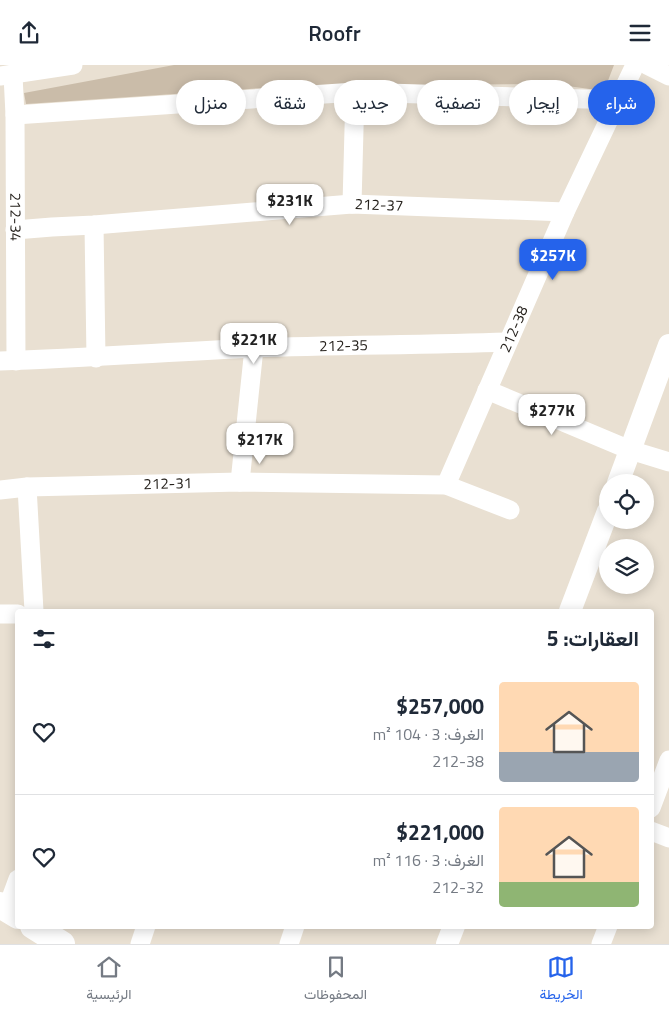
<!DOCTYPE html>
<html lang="ar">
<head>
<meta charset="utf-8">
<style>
	body { margin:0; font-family:"Titillium Web",Vazirmatn,sans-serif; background:#f2f2f3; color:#1f2937; direction:rtl; height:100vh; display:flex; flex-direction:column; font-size:19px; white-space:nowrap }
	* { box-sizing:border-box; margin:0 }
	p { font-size:16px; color:#747a83 }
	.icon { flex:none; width:28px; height:28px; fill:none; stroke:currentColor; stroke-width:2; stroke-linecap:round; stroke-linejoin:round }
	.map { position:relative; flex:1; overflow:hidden; direction:ltr }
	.sheet { position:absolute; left:15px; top:544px; width:639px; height:320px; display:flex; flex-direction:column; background:#fff; border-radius:5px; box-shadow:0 2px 12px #0003; direction:rtl }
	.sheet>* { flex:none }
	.top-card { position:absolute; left:15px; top:15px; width:640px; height:45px; direction:rtl; display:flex; gap:10px }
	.tools { position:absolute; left:599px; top:409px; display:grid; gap:10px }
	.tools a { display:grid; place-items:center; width:55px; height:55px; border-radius:50%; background:#fff; box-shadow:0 2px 12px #0003; font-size:25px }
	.price { position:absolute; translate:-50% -42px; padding:0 11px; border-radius:10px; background:#fff; color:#222; font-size:16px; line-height:32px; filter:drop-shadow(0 1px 2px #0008) }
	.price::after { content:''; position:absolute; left:50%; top:30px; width:15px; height:11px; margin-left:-8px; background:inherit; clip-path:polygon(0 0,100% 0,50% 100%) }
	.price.on { background:#2563eb; color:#fff }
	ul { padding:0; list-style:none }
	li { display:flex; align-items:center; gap:15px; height:125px; padding:0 15px }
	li+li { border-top:1px solid #e0e1e3 }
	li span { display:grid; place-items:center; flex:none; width:140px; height:100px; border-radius:5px; color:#555 }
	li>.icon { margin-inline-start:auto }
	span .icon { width:60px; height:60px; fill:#fffc; stroke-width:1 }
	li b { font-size:21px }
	h2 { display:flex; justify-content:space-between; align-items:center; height:60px; padding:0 15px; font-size:21px }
	.tag { padding:0 18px; border-radius:22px; background:#fff; box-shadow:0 2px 12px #0003; font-size:18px; line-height:45px }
	.tag.on { background:#2563eb; color:#fff }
	header { display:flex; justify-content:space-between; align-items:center; height:65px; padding:0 15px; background:#fff; font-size:22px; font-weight:600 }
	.dock { display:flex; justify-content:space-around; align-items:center; height:70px; border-top:1px solid #e0e1e3; background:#fff; font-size:14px; color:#747a83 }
	.dock a { display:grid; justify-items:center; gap:2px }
	.dock .on { color:#2563eb }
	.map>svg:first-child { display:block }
	.green { fill:#cabca9 }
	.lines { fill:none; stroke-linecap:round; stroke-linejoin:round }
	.minor { stroke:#fff; stroke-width:19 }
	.tertiary { stroke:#fff; stroke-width:22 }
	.secondary { stroke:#fff; stroke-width:26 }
	.labels { text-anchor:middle; stroke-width:4.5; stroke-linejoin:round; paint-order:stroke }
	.street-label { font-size:15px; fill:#26221d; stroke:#e9e0d2 }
</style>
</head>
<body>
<header><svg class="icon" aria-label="menu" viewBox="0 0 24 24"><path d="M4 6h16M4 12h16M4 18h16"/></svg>Roofr<svg class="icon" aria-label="share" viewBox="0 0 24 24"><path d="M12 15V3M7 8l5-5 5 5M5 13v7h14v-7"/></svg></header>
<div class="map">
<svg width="669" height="879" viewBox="0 0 669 879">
	<rect width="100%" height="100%" fill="#e9e0d2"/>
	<!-- green -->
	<polygon class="green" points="174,0 614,0 604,26 553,19 291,21 26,39 24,28"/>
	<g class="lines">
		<!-- minor -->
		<g class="minor">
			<polyline points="647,0 669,11"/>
			<path id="s1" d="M 13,10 L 15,50 L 16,296"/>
			<polyline points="0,11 73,0"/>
			<polyline points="15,50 355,27 619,35"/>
			<polyline points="352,139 355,27"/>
			<polyline points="94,160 96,293"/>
			<path id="s2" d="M 15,165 L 52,162 L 94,160 L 352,139 L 565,147"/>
			<path id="s3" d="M 0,296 C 85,293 169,287 254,283 C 338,280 423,280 507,277"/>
			<polyline points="487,325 630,385 669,397"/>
			<polyline points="240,417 254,283"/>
			<path id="s4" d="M 446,420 L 565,147 L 635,0"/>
			<polyline points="27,422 34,546"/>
			<path id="s5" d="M 0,425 L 27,422 L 240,417 L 446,420 L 510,445"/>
			<polyline points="0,549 18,549"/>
			<polyline points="651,743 669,695"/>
			<polyline points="651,766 669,773"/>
			<polyline points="7,844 18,814"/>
			<polyline points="140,879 146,861"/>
			<polyline points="289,879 295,861"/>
			<polyline points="601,879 608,861"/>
		</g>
		<!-- tertiary -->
		<g class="tertiary">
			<polyline points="618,418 669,280"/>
			<polyline points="570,546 608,446"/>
			<polyline points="447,879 454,861"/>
		</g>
		<!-- secondary -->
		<g class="secondary">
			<polyline points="0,840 18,851"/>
			<polyline points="33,861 62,879"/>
		</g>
	</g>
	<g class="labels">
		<!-- street labels -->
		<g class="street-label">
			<text dy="5" stroke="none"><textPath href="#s2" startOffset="365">212-37</textPath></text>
			<text dy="5" stroke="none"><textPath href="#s1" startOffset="142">212-34</textPath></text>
			<text dy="5" stroke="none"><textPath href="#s4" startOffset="170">212-38</textPath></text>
			<text dy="5" stroke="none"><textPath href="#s3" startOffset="344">212-35</textPath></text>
			<text dy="5" stroke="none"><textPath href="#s5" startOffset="168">212-31</textPath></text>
		</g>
	</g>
</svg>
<div class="tools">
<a><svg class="icon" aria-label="locate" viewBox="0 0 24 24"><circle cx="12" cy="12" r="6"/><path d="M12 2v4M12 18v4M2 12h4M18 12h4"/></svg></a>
<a><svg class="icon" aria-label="layers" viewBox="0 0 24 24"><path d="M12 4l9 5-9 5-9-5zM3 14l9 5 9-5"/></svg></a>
</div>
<b class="price" style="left:290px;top:161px">$231K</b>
<b class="price on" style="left:553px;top:216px">$257K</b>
<b class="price" style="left:254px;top:300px">$221K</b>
<b class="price" style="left:552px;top:371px">$277K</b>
<b class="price" style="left:260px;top:400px">$217K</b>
<div class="top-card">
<a class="tag on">شراء</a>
<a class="tag">إيجار</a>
<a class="tag">تصفية</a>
<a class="tag">جديد</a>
<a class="tag">شقة</a>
<a class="tag">منزل</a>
</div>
<section class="sheet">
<h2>العقارات: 5<svg class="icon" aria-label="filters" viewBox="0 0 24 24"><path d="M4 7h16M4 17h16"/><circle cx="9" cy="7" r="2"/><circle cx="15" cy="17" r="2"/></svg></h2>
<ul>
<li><span style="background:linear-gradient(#ffd9b3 70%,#9aa5b1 0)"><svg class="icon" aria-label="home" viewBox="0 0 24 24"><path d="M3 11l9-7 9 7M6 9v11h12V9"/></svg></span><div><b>$257,000</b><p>الغرف: 3 · 104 m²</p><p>212-38</p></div><svg class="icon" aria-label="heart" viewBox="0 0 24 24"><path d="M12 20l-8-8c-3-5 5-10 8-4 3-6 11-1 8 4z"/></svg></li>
<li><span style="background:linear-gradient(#ffd9b3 75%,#8fb573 0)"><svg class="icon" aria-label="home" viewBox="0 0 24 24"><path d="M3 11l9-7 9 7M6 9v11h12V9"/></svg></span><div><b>$221,000</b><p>الغرف: 3 · 116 m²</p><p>212-32</p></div><svg class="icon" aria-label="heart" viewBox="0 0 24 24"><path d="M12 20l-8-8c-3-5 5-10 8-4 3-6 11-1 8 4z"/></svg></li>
</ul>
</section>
</div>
<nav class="dock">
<a class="on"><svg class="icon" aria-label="map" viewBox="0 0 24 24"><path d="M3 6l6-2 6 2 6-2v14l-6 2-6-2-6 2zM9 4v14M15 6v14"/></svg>الخريطة</a>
<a><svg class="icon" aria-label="saved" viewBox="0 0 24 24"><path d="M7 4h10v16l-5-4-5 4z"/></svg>المحفوظات</a>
<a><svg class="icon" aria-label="home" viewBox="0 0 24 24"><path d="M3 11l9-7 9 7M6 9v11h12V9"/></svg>الرئيسية</a>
</nav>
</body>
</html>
